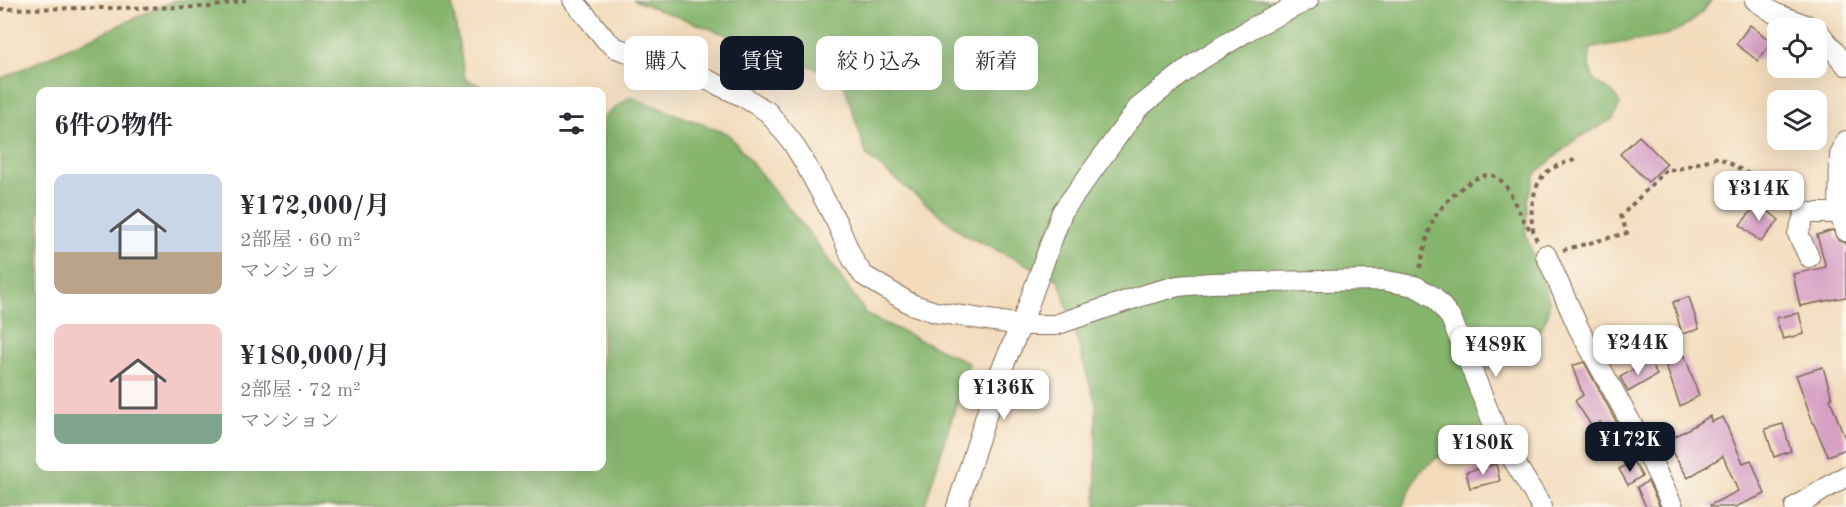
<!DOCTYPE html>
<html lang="ja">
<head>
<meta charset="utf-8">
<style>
	body { margin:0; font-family:"Old Standard TT","Noto Serif JP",serif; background:#f2f2f3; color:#2b2b33; height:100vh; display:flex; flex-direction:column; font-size:22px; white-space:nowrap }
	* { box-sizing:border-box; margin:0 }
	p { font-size:20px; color:#7c7c81 }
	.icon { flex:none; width:33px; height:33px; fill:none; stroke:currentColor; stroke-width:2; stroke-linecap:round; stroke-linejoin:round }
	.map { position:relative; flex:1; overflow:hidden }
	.sheet { position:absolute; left:36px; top:87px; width:570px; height:384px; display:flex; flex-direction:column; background:#fff; border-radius:12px; box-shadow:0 6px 24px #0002 }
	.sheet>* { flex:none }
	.guide { position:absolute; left:624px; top:36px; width:570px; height:54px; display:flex; gap:12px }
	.tools { position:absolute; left:1767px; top:18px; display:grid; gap:12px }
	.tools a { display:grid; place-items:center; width:60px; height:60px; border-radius:12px; background:#fff; box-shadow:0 6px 24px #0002; font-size:30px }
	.price { position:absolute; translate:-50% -51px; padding:0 14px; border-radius:12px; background:#fff; color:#222; font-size:20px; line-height:39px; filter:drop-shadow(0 2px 3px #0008) }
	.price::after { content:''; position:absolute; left:50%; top:36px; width:18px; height:14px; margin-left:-9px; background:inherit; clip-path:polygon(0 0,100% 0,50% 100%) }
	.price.selected { background:#111827; color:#fff }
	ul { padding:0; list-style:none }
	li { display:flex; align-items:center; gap:18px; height:150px; padding:0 18px }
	li span { display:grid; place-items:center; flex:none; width:168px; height:120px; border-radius:12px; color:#555 }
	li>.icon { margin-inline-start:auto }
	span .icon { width:72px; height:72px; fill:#fffc; stroke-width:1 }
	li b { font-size:26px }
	h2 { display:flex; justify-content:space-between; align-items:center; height:72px; padding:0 18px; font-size:26px }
	.chip { padding:0 21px; border-radius:12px; background:#fff; box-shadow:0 6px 24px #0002; font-size:21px; line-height:54px }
	.chip.selected { background:#111827; color:#fff }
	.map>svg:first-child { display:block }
	.forest { fill:#86b56e; stroke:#607046; stroke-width:1.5 }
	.building { fill:#d7a0c4 }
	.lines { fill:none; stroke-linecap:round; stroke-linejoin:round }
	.minor-casing { stroke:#7b6855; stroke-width:22 }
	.path { stroke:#7b6855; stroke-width:4; stroke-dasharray:4.5 4.5; stroke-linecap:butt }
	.minor { stroke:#fff; stroke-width:20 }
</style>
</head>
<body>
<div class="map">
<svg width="1846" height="507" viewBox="0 0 1846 507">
	<rect width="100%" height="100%" fill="#fbf7ec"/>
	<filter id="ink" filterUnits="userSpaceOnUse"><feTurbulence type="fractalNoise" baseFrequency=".0167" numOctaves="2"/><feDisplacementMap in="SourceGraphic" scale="12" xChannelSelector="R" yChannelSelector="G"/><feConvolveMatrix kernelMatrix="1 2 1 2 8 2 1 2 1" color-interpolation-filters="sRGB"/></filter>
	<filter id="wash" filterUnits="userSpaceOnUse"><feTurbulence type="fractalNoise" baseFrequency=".008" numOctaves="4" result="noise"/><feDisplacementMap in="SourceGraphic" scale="24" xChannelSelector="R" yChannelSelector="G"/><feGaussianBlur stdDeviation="1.35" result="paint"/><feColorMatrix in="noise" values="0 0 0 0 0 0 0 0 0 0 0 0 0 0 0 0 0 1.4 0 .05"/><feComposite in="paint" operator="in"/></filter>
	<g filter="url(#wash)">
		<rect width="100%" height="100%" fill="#f3dbbb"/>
		<!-- forest -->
		<g class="forest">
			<polygon points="175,0 451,0 465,79 491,91 40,92 40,466 602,466 602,118 630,97 728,134 813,238 867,315 969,363 924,507 0,507 0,79"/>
			<path d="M 633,0 L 1712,0 C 1705,8 1697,18 1689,24 C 1660,44 1622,39 1590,49 L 1589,66 L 1595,82 C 1606,88 1616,92 1620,105 L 1613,119 L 1576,139 L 1536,173 L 1527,200 L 1526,235 L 1549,300 L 1548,315 L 1539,332 L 1480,375 L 1491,435 L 1490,456 L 1478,464 L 1457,457 L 1438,457 L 1419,472 L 1402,507 L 1096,507 L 1096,404 L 1059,280 L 965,235 L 867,156 L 842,78 Z"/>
		</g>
		<g id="blocks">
			<!-- building -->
			<g class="building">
				<polygon points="1750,25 1772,42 1758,61 1736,44"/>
				<polygon points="1639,136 1667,164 1648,182 1620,154"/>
				<polygon points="1758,203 1779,220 1761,242 1740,225"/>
				<polygon points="1833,230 1838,240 1846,243 1846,297 1800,306 1793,274 1826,267 1817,235"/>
				<polygon points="1689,297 1699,329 1682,334 1673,302"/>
				<polygon points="1799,313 1804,334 1783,339 1776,318"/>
				<polygon points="1685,356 1699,396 1680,406 1665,363"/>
				<polygon points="1649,361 1657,375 1628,392 1620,377"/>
				<polygon points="1584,362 1623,434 1609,441 1600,422 1593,428 1575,401 1583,395 1572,366"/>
				<polygon points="1823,367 1832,398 1830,399 1846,441 1846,449 1828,456 1812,420 1796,375"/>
				<polygon points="1710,416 1711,422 1723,417 1743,463 1751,460 1765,494 1735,507 1711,507 1710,505 1738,491 1723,456 1688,478 1666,442"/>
				<polygon points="1783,424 1791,451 1774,457 1765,429"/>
				<polygon points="1633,461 1642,476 1628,485 1619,469"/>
				<polygon points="1496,464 1500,481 1470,488 1466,472"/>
				<polygon points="1648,481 1660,507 1646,507 1637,487"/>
			</g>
		</g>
	</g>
	<g filter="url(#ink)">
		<use href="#blocks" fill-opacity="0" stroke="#7b6855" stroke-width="1.5"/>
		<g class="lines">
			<!-- minor casing -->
			<g class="minor-casing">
				<g id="minor">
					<polyline points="573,0 606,40 616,48 699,76 742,96 768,112 792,142 805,163 837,223 853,260 863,275 911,304 935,312 1021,325 1055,325 1144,295 1178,286 1210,283 1381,280 1415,286 1434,297 1451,318 1498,435 1542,507"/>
					<polyline points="1755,0 1774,13 1814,28"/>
					<polyline points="1816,29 1846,65"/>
					<polyline points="1846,141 1840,155 1839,213 1846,231"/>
					<polyline points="1546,255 1579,329 1646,450 1673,507"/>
					<polyline points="1809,257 1798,234 1805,213 1839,213"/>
					<polyline points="957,507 999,375 1021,325 1062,212 1138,108 1197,62 1252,28 1308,0"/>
					<polyline points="1795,507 1846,476"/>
				</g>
			</g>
			<!-- path -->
			<g class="path">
				<polyline points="0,9 210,7 246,0"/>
				<path d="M 1537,240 C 1527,224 1531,184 1547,172 C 1556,165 1567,162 1578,159"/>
				<polyline points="1563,250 1627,233 1621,216 1667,169 1675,170 1718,157 1756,178 1791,203"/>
				<path d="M 1420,268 C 1424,252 1427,234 1434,219 C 1441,204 1478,168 1494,176 C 1509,183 1512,200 1520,213 C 1523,220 1528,226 1532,233"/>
			</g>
			<!-- minor -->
			<use href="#minor" class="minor"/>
		</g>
	</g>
</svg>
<div class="tools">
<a><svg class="icon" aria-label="locate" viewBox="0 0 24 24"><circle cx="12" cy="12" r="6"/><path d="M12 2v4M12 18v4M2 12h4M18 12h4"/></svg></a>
<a><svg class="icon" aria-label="layers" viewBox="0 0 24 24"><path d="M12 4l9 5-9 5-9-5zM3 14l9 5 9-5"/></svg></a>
</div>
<b class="price" style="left:1759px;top:222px">¥314K</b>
<b class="price" style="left:1638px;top:376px">¥244K</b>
<b class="price" style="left:1496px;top:378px">¥489K</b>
<b class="price" style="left:1004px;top:421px">¥136K</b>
<b class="price selected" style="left:1630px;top:473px">¥172K</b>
<b class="price" style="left:1483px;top:476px">¥180K</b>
<div class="guide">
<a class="chip">購入</a>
<a class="chip selected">賃貸</a>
<a class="chip">絞り込み</a>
<a class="chip">新着</a>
</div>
<section class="sheet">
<h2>6件の物件<svg class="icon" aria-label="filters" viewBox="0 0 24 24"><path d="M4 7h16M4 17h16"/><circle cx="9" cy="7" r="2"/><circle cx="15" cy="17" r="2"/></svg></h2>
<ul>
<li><span style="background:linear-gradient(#c9d6e8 65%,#b9a48a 0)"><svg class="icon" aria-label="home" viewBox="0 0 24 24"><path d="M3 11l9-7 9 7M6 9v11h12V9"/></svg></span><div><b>¥172,000/月</b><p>2部屋 · 60 m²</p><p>マンション</p></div></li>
<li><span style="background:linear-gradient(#f6c9c9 75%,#7fa58c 0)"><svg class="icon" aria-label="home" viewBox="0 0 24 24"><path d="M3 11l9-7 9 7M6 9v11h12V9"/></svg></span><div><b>¥180,000/月</b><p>2部屋 · 72 m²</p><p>マンション</p></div></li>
</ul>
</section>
</div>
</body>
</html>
